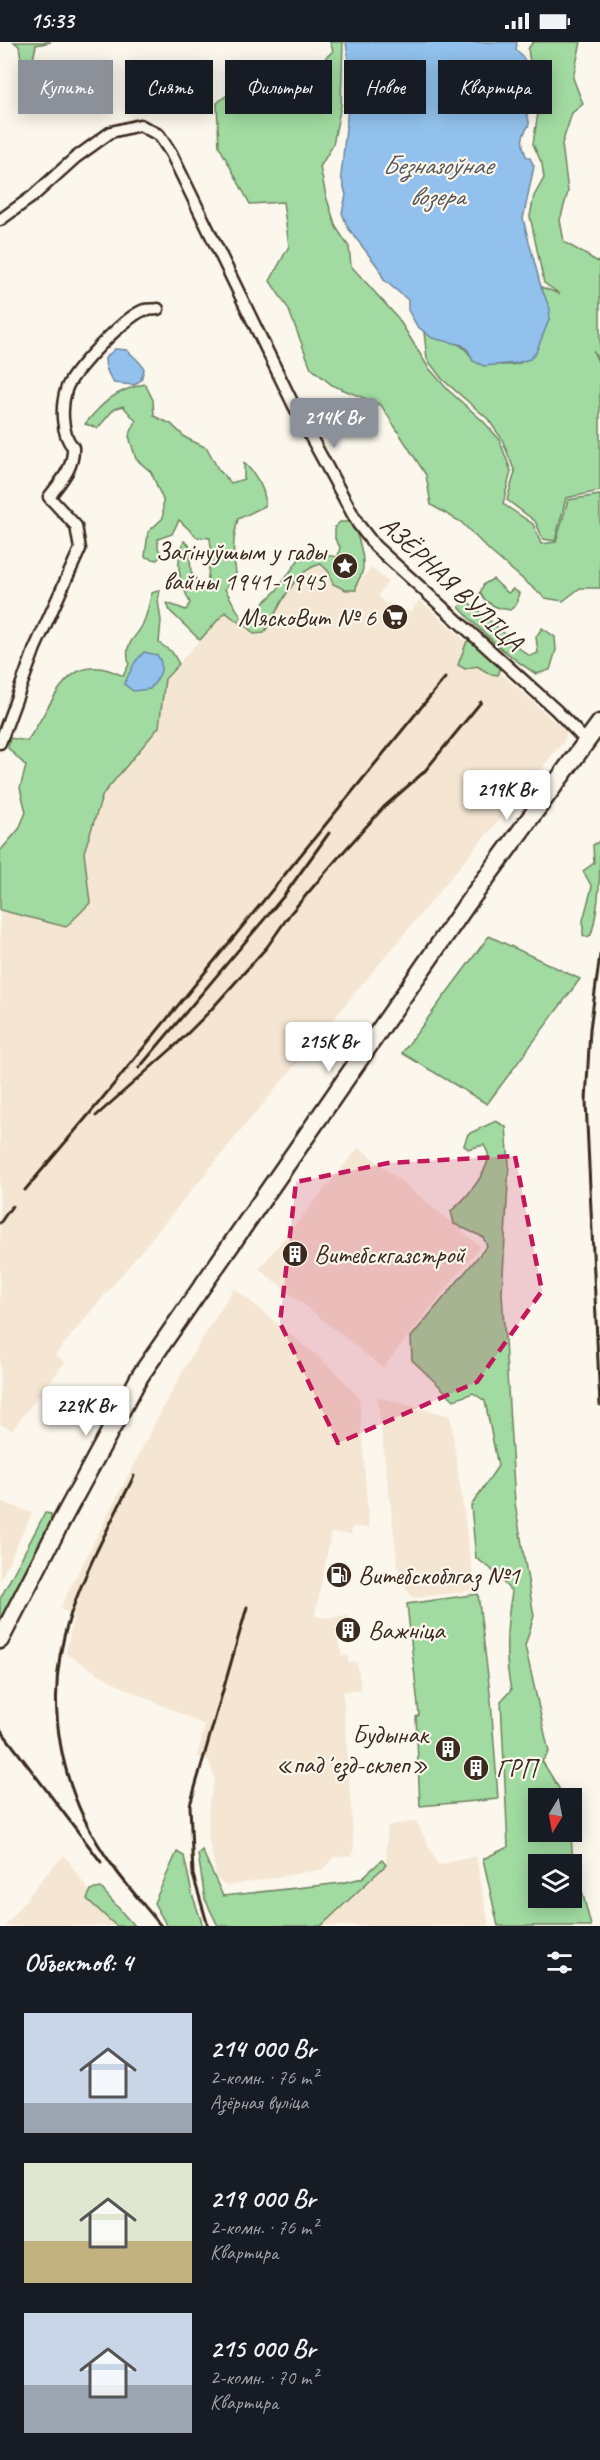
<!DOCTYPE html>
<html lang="ru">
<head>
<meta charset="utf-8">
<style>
	body { margin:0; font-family:Caveat,sans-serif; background:#20242c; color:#f1f3f6; height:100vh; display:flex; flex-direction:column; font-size:22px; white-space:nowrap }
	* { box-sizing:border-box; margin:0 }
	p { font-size:20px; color:#9ea1a6 }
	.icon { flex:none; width:33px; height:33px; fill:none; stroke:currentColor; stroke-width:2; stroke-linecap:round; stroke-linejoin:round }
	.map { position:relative; height:1884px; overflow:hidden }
	.sheet { display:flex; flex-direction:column; background:#171b24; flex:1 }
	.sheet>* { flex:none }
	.hud { position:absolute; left:18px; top:18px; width:564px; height:54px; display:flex; gap:12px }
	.needle { width:39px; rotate:190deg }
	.controls { position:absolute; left:528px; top:1746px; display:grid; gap:12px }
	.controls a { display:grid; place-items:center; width:54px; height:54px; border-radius:0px; background:#171b24; box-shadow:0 3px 15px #0003; font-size:30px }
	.price { position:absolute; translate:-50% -51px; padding:0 14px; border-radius:6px; background:#fff; color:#222; font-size:20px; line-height:39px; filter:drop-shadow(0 2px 3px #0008) }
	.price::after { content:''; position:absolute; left:50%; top:36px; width:18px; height:14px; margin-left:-9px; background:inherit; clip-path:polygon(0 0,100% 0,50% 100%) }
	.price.active { background:#8c9099; color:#fff }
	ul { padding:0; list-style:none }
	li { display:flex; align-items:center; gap:18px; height:150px; padding:0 24px }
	li span { display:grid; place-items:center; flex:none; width:168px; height:120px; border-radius:0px; color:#555 }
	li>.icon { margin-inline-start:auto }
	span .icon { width:72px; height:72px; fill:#fffc; stroke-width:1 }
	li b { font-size:26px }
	h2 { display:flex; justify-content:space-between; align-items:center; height:72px; padding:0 24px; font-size:26px }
	.pill { padding:0 21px; border-radius:0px; background:#171b24; box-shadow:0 3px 15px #0003; font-size:21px; line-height:54px }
	.pill.active { background:#8c9099; color:#fff }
	.status { display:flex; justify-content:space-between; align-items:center; height:42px; padding:0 30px; background:#171b24; direction:ltr }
	.status svg { height:16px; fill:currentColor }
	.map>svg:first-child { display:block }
	.built { fill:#f5e6d3 }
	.green { fill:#a1dba1; stroke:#6e8260; stroke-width:1.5; fill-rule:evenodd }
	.water { fill:#91c1ec; stroke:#6f859a; stroke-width:1.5 }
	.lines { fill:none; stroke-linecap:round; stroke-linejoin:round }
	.street-casing { stroke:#3b2a1e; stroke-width:15 }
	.secondary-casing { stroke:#3b2a1e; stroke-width:21 }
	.street { stroke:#fbf7ec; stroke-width:10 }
	.secondary { stroke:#fbf7ec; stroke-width:16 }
	.rail { stroke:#3b2a1e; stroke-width:3 }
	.marked { fill:#c2185b; fill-opacity:0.2; stroke:#c2185b; stroke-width:4.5; stroke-dasharray:12 8; stroke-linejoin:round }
	.labels { text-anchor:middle; stroke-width:4.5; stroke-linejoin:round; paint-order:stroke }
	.poi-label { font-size:26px; fill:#3b2a1e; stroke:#fbf7ec; text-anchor:start }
	.street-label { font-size:26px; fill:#3b2a1e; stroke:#fbf7ec }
	.water-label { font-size:27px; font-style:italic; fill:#55575c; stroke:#fbf7ec }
</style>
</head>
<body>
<div class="status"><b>15:33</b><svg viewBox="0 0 49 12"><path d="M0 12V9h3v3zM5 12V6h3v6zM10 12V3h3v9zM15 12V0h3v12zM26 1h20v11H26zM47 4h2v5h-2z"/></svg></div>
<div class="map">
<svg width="600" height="1884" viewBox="0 0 600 1884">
	<rect width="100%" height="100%" fill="#fbf7ec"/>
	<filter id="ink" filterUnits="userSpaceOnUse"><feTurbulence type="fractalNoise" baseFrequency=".0167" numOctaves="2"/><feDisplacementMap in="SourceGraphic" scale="12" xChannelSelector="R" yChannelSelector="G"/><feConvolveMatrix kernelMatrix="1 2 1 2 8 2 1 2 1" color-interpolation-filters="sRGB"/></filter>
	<g filter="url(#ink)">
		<!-- built -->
		<g class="built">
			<polygon points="306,516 315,517 357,543 371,526 388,540 378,553 386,562 389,560 401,570 405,567 410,570 420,558 567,691 564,699 55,1313 65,1320 12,1388 0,1382 0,868 66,885 90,861 84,810 103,752 159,685 165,637 225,570 246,586"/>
			<polygon points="359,1105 480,1204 383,1326 259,1227"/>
			<polygon points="234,1246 335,1329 359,1356 369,1486 352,1485 351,1492 331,1491 315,1574 325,1576 349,1573 350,1583 359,1582 359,1591 337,1594 342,1614 349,1613 348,1621 357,1620 361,1647 343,1650 354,1806 351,1814 334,1815 323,1827 227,1844 217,1837 208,1793 209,1761 215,1737 209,1719 197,1714 205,1683 118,1643 66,1612 74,1573 62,1568 61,1564 156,1379 192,1313"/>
			<polygon points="377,1355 450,1374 475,1548 414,1556 400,1540"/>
			<polygon points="0,1459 32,1471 0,1538"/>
			<polygon points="416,1779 438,1823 476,1814 489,1884 321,1884 386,1823 387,1784"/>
			<polygon points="64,1813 113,1884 5,1884 42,1837"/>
		</g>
		<!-- green -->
		<g class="green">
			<polygon points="14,0 51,0 36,3 30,33 23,30 19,4"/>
			<polygon points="330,0 343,0 341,63 333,103 320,125 326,154 336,185 349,205 351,224 398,276 428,325 448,348 483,379 499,397 511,429 503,462 533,482 541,502 556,500 568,458 600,453 600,546 580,546 563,559 545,556 491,510 461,480 431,463 426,433 381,363 332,343 311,326 288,266 270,239 289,204 283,160 250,162 219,104 217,61 232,49 267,50 306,34 333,9"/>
			<path d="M 533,0 L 581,0 L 573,36 L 583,62 L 572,71 L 562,102 L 568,150 L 560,178 L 564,200 L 600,221 L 600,321 L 593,309 L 600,324 L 600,449 L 566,456 L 555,499 L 543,497 L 535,479 L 507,458 L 515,430 L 502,397 L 488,377 L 442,337 L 427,317 L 424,290 C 447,305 461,293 473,319 C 507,324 528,331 542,294 C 552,272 550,267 541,245 L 560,252 L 544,241 L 530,174 L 534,154 L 544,136 L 542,122 L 533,102 L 538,71 L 528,7 Z"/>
			<path d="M 145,342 L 153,358 L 154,374 L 171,382 L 186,396 L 207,406 L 218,427 L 231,441 L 244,437 L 244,421 C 255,431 267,449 265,464 L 238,477 C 233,496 232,511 236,531 L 225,547 L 241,575 L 238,580 L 225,570 L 200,598 L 170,569 L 167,561 L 186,568 L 190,561 C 180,539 174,522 184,499 L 189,503 L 191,530 L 200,543 L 207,543 L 211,506 L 210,496 L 197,495 L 179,478 L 172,492 L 158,497 L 158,506 L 162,513 L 157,518 L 145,515 L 148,490 L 163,476 L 163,458 L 151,430 L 136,417 L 129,394 L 136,379 L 123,364 L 114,367 L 98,386 L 85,382 C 104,359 116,348 145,342 Z"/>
			<path d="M 340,480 L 351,480 C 358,492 366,517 362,531 C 360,538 355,540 356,548 L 346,548 L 333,542 L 329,530 L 321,522 C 292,528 279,569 264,591 L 254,592 L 245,583 L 248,576 L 277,548 L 304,510 L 338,515 L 340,505 L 335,497 L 335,485 Z"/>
			<path d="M 493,537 L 508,551 L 513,547 L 519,551 L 516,563 L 510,568 C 497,566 487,563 480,551 L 484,542 Z"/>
			<path d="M 160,548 L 158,558 L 161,579 L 159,601 L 172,610 L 179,622 L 165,637 L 159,685 L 103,752 L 84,810 L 90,861 L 66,885 L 0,868 L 0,809 L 19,787 L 26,770 L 20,746 L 26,724 L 8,706 L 10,696 L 27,699 C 55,661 66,604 123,634 L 129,622 C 123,598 137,598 144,579 C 148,570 149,560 152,551 Z"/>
			<path d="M 466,558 L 505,592 L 509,599 L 530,614 L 538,611 L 536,595 L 542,586 L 555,595 L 556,608 L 550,628 L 536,632 C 508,614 481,590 459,565 Z"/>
			<polygon points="467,599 473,600 501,624 498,633 490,632 477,624 465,627 458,623"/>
			<path d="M 600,799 C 600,830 600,863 591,893 L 587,895 L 583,893 L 583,878 L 592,845 L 583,829 L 594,821 L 593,803 Z"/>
			<polygon points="489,894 580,937 487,1062 402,1011"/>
			<path d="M 496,1079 L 506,1085 L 509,1122 L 502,1251 L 515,1461 L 534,1574 L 525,1604 L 549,1710 L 542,1719 L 565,1756 L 538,1756 L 538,1790 L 571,1790 L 572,1810 L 591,1884 L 498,1884 L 483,1817 L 508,1805 L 501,1659 L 511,1648 C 504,1616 506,1583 512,1550 L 490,1526 L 476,1516 L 471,1464 L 498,1424 L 485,1359 L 473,1351 L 454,1358 L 412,1318 L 411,1295 L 487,1204 L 483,1195 L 454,1182 L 451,1169 C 463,1160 490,1129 488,1112 C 488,1109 485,1106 484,1103 L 468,1107 L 464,1103 L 468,1092 ZM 538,1822 L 572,1822 L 572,1856 L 538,1856 Z"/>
			<polygon points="45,1471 51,1472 50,1487 0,1589 0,1557"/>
			<polygon points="478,1552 491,1659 498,1757 420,1764 416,1675 419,1673 407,1562"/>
			<polygon points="202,1808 223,1854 342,1841 362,1836 382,1818 386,1823 321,1884 218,1884 205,1857 198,1812"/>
			<polygon points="177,1810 184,1814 192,1852 203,1884 167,1884 154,1861"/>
			<polygon points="101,1846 134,1884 116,1884 87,1857 91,1848"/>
		</g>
		<!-- water -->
		<g class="water">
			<path d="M 346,0 L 517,0 L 516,8 C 534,23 537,53 527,73 C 533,85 525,85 523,95 C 521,101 524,108 526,114 L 530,116 L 534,124 L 523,177 L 541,245 L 550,267 L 549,278 L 536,310 L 530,317 L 517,321 L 484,324 L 473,319 L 468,308 L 462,303 L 432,296 L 417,284 L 408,268 L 408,258 L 384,238 L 378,225 L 348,186 L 342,171 L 346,153 L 341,134 L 351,37 Z"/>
			<path d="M 115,307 L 127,308 C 133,315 140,318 144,327 L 141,338 L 134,343 L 114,341 C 108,332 105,326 105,316 Z"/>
			<path d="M 144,610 L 157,613 C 167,625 158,637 150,647 L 133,649 L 124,642 L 135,620 Z"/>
		</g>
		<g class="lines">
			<!-- street casing -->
			<g class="street-casing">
				<g id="street">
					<polyline points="0,178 33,154 75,116 111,90 140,83 159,93 171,111 294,364 358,482 375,504 556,668 587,700"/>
					<path d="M 0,701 L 35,606 L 80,507 L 76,484 L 49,455 C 61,439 74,426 73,405 C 61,392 61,365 66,348 C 71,330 126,274 144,268 C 148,267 154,268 158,267"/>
				</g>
			</g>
			<!-- secondary casing -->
			<g class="secondary-casing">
				<polyline id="secondary" points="0,1598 62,1478 140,1334 467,862 600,681"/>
			</g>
			<!-- street -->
			<use href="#street" class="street"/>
			<!-- secondary -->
			<use href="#secondary" class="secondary"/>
			<!-- rail -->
			<g class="rail">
				<polyline points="600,913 590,987 586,1059 600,1363"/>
				<polyline points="139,1026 283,855 329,791"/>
				<polyline points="96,1074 177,1002 208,971 267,905 290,872 336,818 384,765 424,730 481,660"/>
				<polyline points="25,1148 96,1064 445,636"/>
				<polyline points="0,1181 12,1164"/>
				<path d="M 134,1434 C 112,1479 87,1524 71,1571 C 41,1657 59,1750 112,1823 C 127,1844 145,1864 161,1884"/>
				<polyline points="0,1687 101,1820"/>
				<polyline points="208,1884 193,1833 190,1763 247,1565"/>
			</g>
		</g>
	</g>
	<!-- marked area -->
	<path class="marked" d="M 515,1114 L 542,1249 L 477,1340 L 338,1401 L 280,1281 L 296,1140 L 388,1121 Z"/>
	<!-- icons -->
	<defs>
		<g id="sight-disc" transform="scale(1.35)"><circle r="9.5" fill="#3b2a1e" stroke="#fbf7ec"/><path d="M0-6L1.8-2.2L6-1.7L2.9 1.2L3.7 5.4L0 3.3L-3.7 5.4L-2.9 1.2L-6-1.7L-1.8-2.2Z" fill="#fff"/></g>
		<g id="supermarket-disc" transform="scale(1.35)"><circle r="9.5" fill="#3b2a1e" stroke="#fbf7ec"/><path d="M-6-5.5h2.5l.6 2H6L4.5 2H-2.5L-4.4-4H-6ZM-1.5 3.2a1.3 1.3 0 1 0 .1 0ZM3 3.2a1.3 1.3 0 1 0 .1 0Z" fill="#fff"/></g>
		<g id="building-disc" transform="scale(1.35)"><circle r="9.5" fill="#3b2a1e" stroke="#fbf7ec"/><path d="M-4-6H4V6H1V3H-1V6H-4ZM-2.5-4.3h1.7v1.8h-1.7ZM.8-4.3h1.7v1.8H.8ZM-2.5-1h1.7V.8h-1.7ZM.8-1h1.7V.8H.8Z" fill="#fff"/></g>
		<g id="fuel-disc" transform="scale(1.35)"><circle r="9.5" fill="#3b2a1e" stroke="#fbf7ec"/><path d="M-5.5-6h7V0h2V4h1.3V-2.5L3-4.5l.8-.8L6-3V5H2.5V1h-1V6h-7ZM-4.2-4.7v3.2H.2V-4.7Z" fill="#fff"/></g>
	</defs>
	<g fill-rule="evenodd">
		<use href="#sight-disc" x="345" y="524"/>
		<use href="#supermarket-disc" x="395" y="575"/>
		<use href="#building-disc" x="295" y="1212"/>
		<use href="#fuel-disc" x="339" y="1533"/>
		<use href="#building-disc" x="348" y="1588"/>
		<use href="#building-disc" x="448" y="1707"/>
		<use href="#building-disc" x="476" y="1726"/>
	</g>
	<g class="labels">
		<!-- poi labels -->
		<g class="poi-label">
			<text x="326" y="518" text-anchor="end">Загінуўшым у гады<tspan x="326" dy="30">вайны 1941-1945</tspan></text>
			<text x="376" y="584" text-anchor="end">МяскоВит № 6</text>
			<text x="314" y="1221">Витебскгазстрой</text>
			<text x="358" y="1542">Витебскоблгаз №1</text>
			<text x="368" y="1597">Важніца</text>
			<text x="428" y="1701" text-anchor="end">Будынак<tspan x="428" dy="30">«падʼезд-склеп»</tspan></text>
			<text x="496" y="1735">ГРП</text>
		</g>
		<!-- street labels -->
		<g class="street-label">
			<text transform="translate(452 541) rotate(43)" y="9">АЗЁРНАЯ ВУЛІЦА</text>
		</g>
		<!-- water labels -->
		<g class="water-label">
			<text x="437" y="132">Безназоўнае<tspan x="437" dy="31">возера</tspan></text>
		</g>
	</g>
</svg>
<div class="controls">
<a><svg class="needle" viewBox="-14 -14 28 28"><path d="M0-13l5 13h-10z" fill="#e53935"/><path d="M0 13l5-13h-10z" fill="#9ea1a6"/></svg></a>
<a><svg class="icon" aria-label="layers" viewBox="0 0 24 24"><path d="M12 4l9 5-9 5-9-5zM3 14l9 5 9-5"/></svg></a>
</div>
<b class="price active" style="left:334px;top:407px">214K Br</b>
<b class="price" style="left:507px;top:779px">219K Br</b>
<b class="price" style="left:329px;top:1031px">215K Br</b>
<b class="price" style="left:86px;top:1395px">229K Br</b>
<div class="hud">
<a class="pill active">Купить</a>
<a class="pill">Снять</a>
<a class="pill">Фильтры</a>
<a class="pill">Новое</a>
<a class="pill">Квартира</a>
</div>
</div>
<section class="sheet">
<h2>Объектов: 4<svg class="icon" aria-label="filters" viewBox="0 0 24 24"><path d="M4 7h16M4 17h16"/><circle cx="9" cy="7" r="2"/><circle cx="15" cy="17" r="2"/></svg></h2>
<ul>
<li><span style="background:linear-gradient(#c9d6e8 75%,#9aa5b1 0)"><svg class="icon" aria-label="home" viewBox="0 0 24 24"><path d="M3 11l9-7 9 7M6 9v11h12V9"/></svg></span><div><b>214 000 Br</b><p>2-комн. · 76 m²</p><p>Азёрная вуліца</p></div></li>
<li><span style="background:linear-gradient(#dfe7d0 65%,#c2b280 0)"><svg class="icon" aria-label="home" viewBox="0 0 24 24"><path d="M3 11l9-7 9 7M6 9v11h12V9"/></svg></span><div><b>219 000 Br</b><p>2-комн. · 76 m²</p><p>Квартира</p></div></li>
<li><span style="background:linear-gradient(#c9d6e8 60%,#9aa5b1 0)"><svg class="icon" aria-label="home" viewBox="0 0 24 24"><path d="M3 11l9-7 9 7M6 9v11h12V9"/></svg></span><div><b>215 000 Br</b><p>2-комн. · 70 m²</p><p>Квартира</p></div></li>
</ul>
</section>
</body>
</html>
